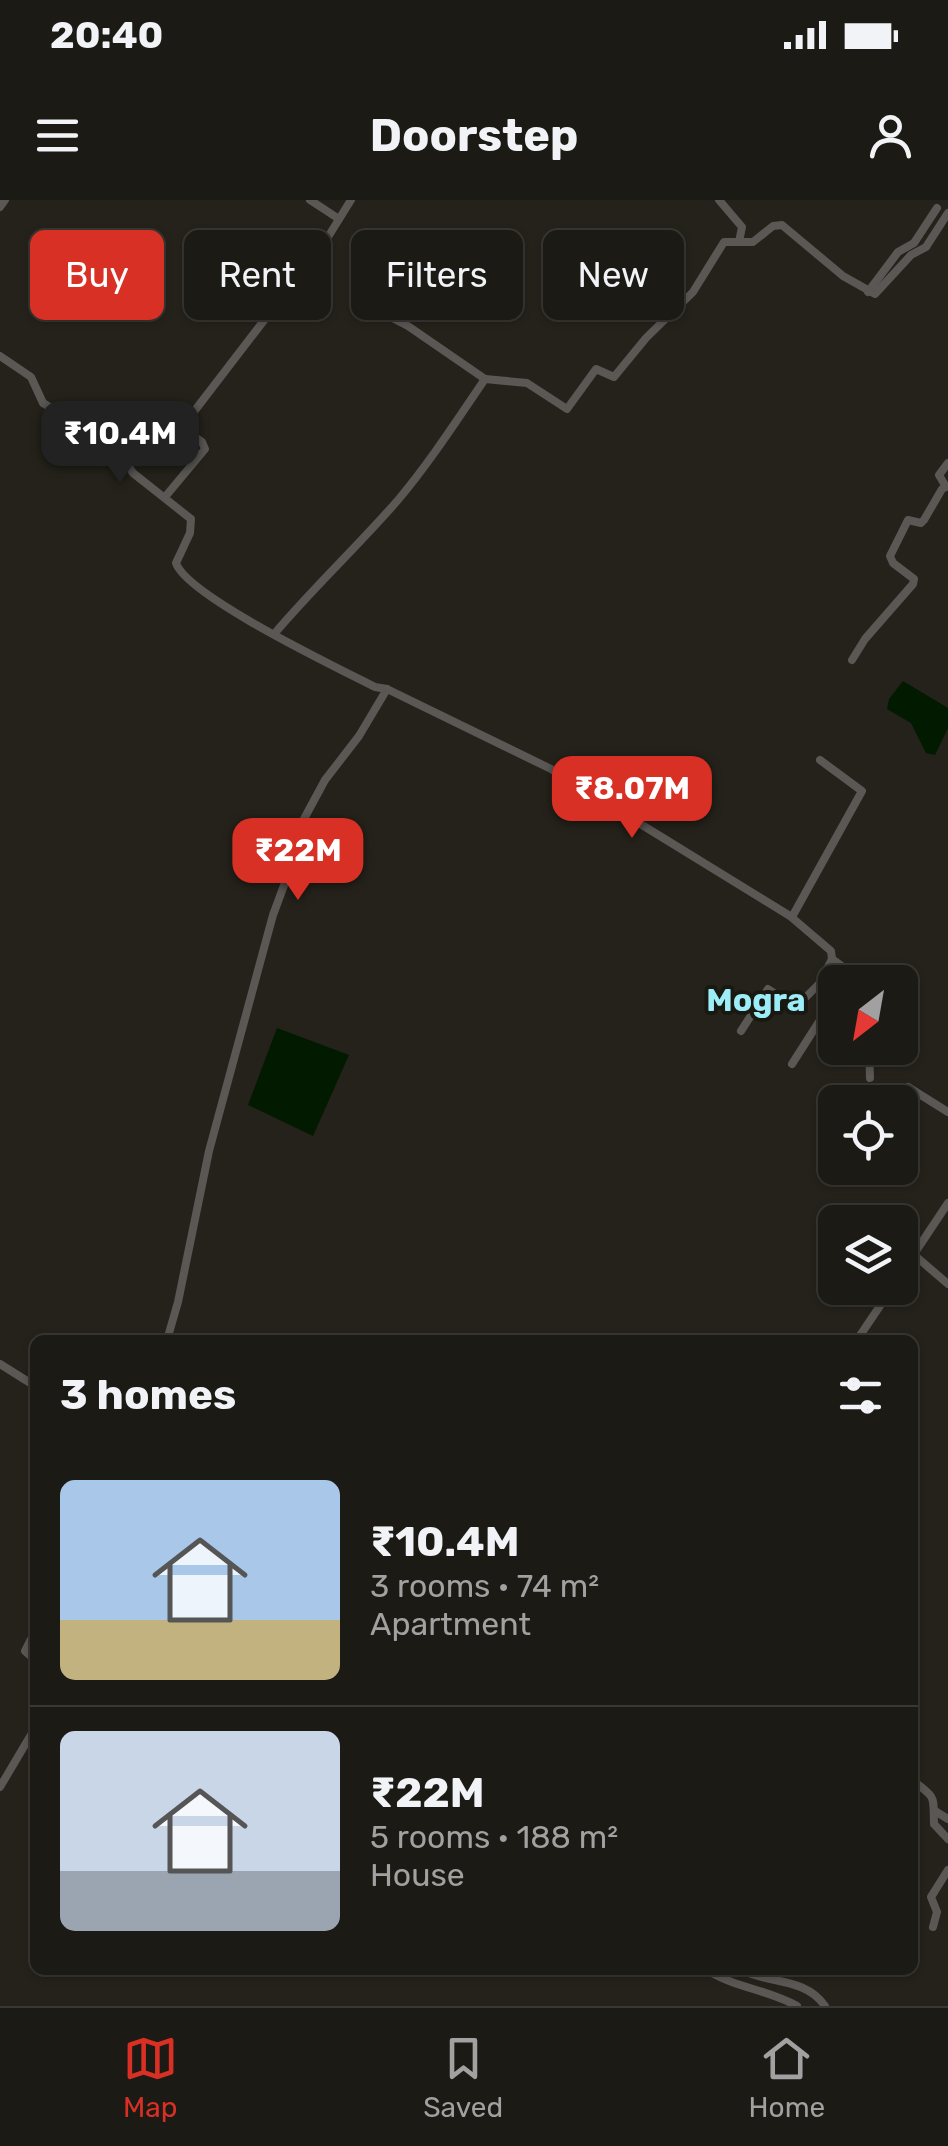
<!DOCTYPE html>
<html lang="en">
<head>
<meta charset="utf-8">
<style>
	body { margin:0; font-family:Rubik,sans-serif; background:#24231d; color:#f1f3f6; height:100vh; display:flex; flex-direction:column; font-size:38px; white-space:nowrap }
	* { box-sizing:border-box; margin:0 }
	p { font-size:32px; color:#a0a1a0 }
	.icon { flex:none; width:55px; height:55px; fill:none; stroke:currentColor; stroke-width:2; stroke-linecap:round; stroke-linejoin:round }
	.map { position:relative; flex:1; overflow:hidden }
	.details { position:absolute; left:30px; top:1135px; width:888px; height:640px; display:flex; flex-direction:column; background:#1b1a14; border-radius:15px; box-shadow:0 2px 8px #0004,0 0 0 2px #393834 }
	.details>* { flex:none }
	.hud { position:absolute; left:30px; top:30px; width:890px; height:90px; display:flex; gap:20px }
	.needle { width:65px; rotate:211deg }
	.buttons { position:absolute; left:818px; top:765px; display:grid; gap:20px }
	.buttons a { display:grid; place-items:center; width:100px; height:100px; border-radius:15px; background:#1b1a14; box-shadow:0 2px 8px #0004,0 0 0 2px #393834; font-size:50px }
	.price { position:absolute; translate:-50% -85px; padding:0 22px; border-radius:20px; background:#d93025; color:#fff; font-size:32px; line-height:65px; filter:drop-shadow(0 2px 5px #0008) }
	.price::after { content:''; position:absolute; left:50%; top:60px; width:30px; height:22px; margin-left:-15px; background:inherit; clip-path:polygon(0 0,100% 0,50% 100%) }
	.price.active { background:#222; color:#fff }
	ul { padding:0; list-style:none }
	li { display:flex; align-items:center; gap:30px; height:250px; padding:0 30px }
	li+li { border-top:2px solid #393834 }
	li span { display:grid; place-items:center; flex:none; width:280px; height:200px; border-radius:15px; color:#555 }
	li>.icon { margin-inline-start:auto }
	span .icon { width:120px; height:120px; fill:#fffc; stroke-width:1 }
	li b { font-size:42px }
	h2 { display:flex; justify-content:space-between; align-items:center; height:120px; padding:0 30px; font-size:42px }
	.pill { padding:0 35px; border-radius:15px; background:#1b1a14; box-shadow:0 2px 8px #0004,0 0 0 2px #393834; font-size:35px; line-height:90px }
	.pill.active { background:#d93025; color:#fff }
	.status { display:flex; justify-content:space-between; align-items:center; height:70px; padding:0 50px; background:#1b1a14; direction:ltr }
	.status svg { height:28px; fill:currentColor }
	header { display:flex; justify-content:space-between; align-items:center; height:130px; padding:0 30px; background:#1b1a14; font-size:45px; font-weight:700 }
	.tab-bar { display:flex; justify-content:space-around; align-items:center; height:140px; border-top:2px solid #393834; background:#1b1a14; font-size:28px; color:#a0a1a0 }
	.tab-bar a { display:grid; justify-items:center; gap:5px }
	.tab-bar .active { color:#d93025 }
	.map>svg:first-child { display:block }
	.water { fill:#011a00 }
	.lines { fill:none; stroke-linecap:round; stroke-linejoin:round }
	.minor { stroke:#5a5754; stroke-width:8 }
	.labels { text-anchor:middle; stroke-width:8; stroke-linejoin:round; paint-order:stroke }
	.quarter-label { font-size:32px; font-weight:bold; fill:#9dedf9; stroke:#1a1911 }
</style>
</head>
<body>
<div class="status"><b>20:40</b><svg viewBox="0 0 49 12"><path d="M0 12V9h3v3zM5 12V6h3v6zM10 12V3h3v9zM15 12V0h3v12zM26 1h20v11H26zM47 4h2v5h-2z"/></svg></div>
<header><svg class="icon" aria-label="menu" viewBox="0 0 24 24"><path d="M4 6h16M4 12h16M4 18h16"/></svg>Doorstep<svg class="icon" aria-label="person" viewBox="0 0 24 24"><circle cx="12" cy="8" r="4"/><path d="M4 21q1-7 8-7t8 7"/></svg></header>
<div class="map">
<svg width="948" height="1806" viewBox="0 0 948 1806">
	<rect width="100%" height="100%" fill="#24221a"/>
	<!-- water -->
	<g class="water">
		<polygon points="903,481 948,508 948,528 935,555 926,553 911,523 887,509 889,499"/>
		<polygon points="277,828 349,855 313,936 248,905"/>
	</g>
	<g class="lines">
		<!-- minor -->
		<g class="minor">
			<polyline points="310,0 339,19"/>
			<polyline points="719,0 742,27 739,42"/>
			<polyline points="0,7 5,0"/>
			<polyline points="868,92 898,52 914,43 937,8"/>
			<polyline points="373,108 408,126 485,179"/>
			<path d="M 0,156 L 31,177 L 43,203 L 118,250 L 133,273 L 191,319 L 190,333 L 176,363 C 187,396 338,468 375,487 L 387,489 L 359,536 L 325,580 L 285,654 L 286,680 L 273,715 L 209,951 L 178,1102 L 167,1140"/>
			<polyline points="165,297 205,249 202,242 184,229 186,222 328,37 351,0"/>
			<path d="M 275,433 C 314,387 358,346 398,300 C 430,262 457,220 485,179 L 527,183 L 567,209 L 596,169 L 614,177 L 646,138 L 693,92 L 724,42 L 753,42 L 773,26 L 782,25 L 843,76 L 875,94 L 911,55 L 926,47 L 948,13"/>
			<polyline points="852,460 865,439 913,384 914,379 893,363 890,356 908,320 921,323 924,320 942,289 946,287 939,275 948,263"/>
			<polyline points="387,489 551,569 790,716 831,751 832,759 819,784 835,807"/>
			<polyline points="792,717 862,591 820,560"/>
			<polyline points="832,759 864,782"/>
			<polyline points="741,831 768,789 796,807 819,784"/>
			<polyline points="869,848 870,878"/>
			<polyline points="792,864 831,803"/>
			<polyline points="908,887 948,912"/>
			<polyline points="913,1054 948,1084"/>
			<polyline points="900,1075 948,1003"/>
			<polyline points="857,1140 892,1088"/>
			<polyline points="0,1164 35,1186"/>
			<polyline points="35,1431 25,1451 35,1460"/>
			<path d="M 912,1580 C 937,1599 933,1595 934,1624 L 948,1639"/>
			<polyline points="0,1587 35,1528"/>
			<polyline points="935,1611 948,1619"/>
			<polyline points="933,1727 937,1712 931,1697 948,1670"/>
			<path d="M 707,1770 C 736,1788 769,1790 797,1806"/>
			<path d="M 741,1770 C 769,1784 805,1777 825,1806"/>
		</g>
	</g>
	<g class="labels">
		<!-- quarter labels -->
		<g class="quarter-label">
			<text x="756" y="811">Mogra</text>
		</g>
	</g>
</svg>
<div class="buttons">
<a><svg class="needle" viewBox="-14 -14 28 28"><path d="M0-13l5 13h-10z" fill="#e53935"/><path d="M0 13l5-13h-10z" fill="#a0a1a0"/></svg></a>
<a><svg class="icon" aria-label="locate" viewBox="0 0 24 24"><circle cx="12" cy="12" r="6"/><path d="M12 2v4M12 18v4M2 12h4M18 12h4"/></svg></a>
<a><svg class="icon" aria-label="layers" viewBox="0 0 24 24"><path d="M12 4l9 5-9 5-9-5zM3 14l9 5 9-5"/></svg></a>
</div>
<b class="price active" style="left:120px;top:286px">₹10.4M</b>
<b class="price" style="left:632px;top:641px">₹8.07M</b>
<b class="price" style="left:298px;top:703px">₹22M</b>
<div class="hud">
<a class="pill active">Buy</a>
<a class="pill">Rent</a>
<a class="pill">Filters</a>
<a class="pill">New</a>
</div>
<section class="details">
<h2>3 homes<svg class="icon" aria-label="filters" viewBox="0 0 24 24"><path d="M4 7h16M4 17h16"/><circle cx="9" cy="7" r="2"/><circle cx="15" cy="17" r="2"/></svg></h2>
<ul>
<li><span style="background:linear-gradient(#a9c7e8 70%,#c2b280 0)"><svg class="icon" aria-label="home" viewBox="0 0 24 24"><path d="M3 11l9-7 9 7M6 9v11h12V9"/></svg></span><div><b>₹10.4M</b><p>3 rooms · 74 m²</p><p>Apartment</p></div></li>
<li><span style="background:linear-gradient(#c9d6e8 70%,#9aa5b1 0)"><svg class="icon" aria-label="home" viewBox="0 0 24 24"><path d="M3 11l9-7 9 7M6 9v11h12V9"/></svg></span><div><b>₹22M</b><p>5 rooms · 188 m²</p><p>House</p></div></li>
</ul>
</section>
</div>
<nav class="tab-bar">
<a class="active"><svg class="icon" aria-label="map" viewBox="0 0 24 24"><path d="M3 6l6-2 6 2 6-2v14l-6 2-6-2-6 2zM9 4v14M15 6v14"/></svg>Map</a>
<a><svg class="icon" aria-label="saved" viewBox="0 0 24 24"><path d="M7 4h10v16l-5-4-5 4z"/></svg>Saved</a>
<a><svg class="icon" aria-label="home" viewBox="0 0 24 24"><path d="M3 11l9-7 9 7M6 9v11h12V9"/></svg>Home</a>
</nav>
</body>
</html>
